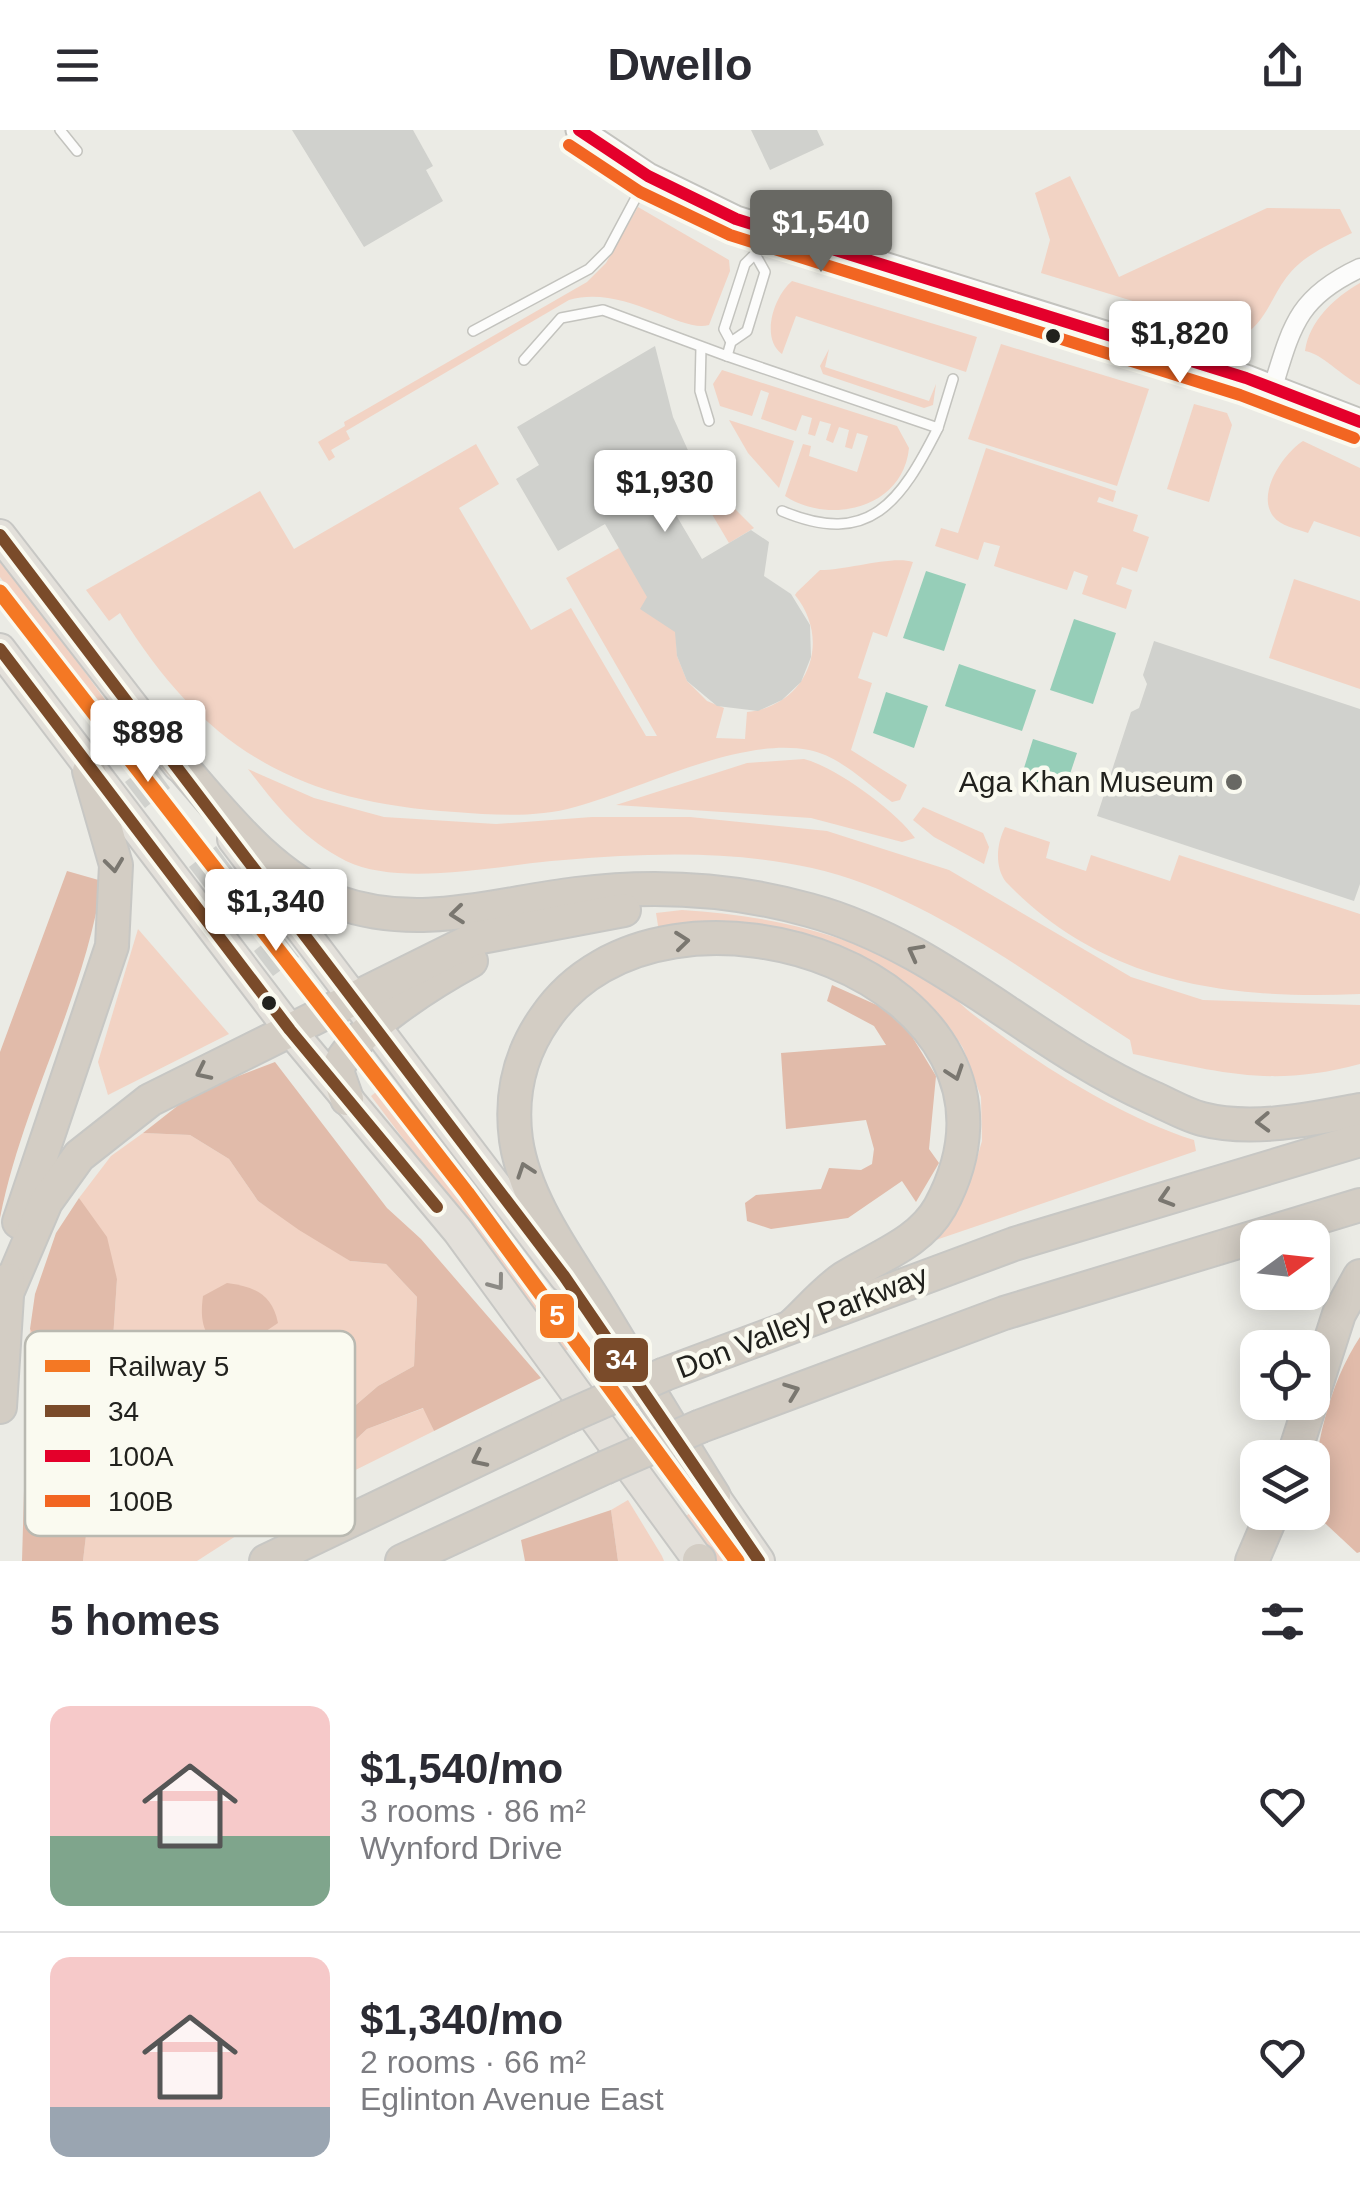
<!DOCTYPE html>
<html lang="en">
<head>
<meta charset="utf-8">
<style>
	body { margin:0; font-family:Helvetica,sans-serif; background:#f2f2f3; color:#2b2b33; height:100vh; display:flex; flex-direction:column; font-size:38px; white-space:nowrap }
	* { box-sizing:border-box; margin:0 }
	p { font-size:32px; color:#7c7c81 }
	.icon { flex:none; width:55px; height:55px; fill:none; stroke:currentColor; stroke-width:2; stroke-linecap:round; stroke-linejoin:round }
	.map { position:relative; height:1431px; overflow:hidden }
	.side { display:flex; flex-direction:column; background:#fff; flex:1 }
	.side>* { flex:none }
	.needle { width:65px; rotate:75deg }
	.fabs { position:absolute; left:1240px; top:1090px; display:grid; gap:20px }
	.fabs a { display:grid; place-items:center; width:90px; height:90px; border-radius:20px; background:#fff; box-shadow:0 5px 25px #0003; font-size:50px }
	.price { position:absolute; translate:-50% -85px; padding:0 22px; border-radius:10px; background:#fff; color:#222; font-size:32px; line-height:65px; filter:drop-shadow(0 2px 5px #0008) }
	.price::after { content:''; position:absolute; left:50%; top:60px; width:30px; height:22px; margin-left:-15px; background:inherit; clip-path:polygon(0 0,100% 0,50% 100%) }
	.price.active { background:#686863; color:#fff }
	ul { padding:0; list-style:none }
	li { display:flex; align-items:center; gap:30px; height:250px; padding:0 50px }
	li+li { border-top:2px solid #e1e1e2 }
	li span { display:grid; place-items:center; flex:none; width:280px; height:200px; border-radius:20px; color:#555 }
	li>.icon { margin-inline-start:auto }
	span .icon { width:120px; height:120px; fill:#fffc; stroke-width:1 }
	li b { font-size:42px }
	h2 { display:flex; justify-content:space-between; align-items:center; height:120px; padding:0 50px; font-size:42px }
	header { display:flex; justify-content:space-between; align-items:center; height:130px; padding:0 50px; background:#fff; font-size:45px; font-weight:600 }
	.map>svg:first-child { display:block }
	.green { fill:#f2d3c4 }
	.forest { fill:#e1bbaa }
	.water { fill:#96ceb8 }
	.building { fill:#d0d1cd }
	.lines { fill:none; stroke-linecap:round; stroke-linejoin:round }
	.lane-casing { stroke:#c3c3be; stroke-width:12 }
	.street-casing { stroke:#c3c3be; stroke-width:21 }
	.secondary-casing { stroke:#c3c3be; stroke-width:29 }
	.primary-casing { stroke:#c7c7c4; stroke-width:34 }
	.highway-casing { stroke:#c7c7c4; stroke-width:36 }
	.lane { stroke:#fcfcfb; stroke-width:9 }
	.street { stroke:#fcfcfb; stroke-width:18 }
	.secondary { stroke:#fcfcfb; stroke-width:25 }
	.primary { stroke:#e3e0da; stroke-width:30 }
	.highway { stroke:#d3cdc4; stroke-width:32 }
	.highway-bridge-casing { stroke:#c7c7c4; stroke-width:36; stroke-linecap:butt }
	.highway-bridge { stroke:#d3cdc4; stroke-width:32 }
	.bus-1-casing { stroke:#fafaf0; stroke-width:20 }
	.bus-2-casing { stroke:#fafaf0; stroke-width:20 }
	.bus-3-casing { stroke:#fafaf0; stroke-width:20 }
	.bus-1 { stroke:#7a4b2a; stroke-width:12 }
	.bus-2 { stroke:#e4002b; stroke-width:12 }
	.bus-3 { stroke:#f26522; stroke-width:12 }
	.rail-1-casing { stroke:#fafaf0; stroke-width:22 }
	.rail-1 { stroke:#f47824; stroke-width:15 }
	.oneway { stroke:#7a7770 }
	.oneway2 { stroke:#8c8a85 }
	.bus-dot { fill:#21211d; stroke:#fafaf0; stroke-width:4 }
	.poi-dot { fill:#686863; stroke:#fafaf0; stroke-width:4 }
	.labels { text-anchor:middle; stroke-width:9; stroke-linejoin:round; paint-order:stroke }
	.poi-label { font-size:30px; fill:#21211d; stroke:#fafaf0; text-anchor:end }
	.street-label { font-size:30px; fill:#21211d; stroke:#fafaf0 }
	.key { fill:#fafaf0; stroke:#b9b9b1; stroke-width:2.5 }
	.key-label { font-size:28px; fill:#21211d }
	.line-badge { stroke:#fafaf0; stroke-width:4 }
	.badge-label { font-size:28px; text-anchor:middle; font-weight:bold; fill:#fff }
</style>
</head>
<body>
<header><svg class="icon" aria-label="menu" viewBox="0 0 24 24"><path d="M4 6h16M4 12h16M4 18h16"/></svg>Dwello<svg class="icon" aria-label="share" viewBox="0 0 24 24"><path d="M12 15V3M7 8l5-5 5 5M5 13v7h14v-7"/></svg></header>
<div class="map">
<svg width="1360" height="1431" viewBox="0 0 1360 1431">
	<rect width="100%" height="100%" fill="#ebebe5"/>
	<!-- green -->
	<g class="green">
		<path d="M 1070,46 L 1119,147 L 1267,78 L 1340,79 L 1352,103 C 1328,115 1302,126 1286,148 C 1271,168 1266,191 1244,205 L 1041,143 L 1050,110 L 1035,63 Z"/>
		<path d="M 638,77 L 729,130 L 730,141 L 709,195 C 682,204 624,154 569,170 L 346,301 L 350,309 L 331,320 L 335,327 L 329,331 L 318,312 L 345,296 L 344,292 L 587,152 L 606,133 Z"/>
		<path d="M 792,151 L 977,207 L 966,242 L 796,186 L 782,224 C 760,208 774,166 792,151 Z"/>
		<path d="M 1360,153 L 1360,255 C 1341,246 1323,224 1305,221 C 1309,191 1335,167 1360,153 Z"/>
		<polygon points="1001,214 1149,259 1117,356 968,309"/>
		<polygon points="829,219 825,237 929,271 936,254 933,275 924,278 823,244 820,236"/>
		<path d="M 722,240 L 897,296 L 909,318 C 903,379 829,395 785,366 L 803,314 L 811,316 L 809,326 L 857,342 L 868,306 L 857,303 L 852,319 L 845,317 L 849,300 L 839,297 L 833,313 L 826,310 L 831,294 L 820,291 L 815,306 L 808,304 L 812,288 L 802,285 L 796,301 L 761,289 L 769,263 L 761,260 L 752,286 L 720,276 L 713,254 Z"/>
		<polygon points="1194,274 1227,283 1232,295 1209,372 1167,359"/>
		<polygon points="729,290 794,311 779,358 748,323"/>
		<path d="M 1303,311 L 1360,338 L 1360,407 L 1314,391 L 1308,403 C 1297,399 1280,396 1273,386 C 1256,363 1284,323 1303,311 Z"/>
		<path d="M 476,314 L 499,354 L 459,378 L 531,500 L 571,478 L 646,606 L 657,606 L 566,448 L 619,418 L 676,503 L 677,526 L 687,551 L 707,571 L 724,578 L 716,608 L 745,609 L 747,582 C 807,576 833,512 795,465 L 797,462 L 820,440 C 848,440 893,425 913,432 L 887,507 L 873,502 L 858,548 L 872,553 L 851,620 L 907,655 L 900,670 L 892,672 C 867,654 840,626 809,620 C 740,606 642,659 575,677 C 538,688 493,685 455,682 C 296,672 204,619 120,483 L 109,491 L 86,460 L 260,361 L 294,419 Z"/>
		<polygon points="986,318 1116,361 1113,372 1099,367 1097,372 1138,385 1133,401 1149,407 1137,442 1122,437 1116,454 1132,460 1126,479 1082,464 1088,446 1074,441 1067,460 994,436 1000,416 984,412 978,430 935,416 941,398 958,403"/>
		<polygon points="717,361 754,398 729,413 703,369"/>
		<polygon points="0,426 106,571 98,577 0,447"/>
		<polygon points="1294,449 1360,471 1360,559 1269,528"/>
		<path d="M 804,629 C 836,637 897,682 915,708 L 902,712 L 811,688 L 616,675 L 747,633 Z"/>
		<path d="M 248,639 L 314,668 L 384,687 L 496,694 L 592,687 L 690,687 L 827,701 L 949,740 L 1131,847 L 1203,870 L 1360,875 L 1360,934 C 1271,958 1220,942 1133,924 L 1130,910 C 1034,849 925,763 812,738 C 731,720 647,723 564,730 C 503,734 402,758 346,731 C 304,710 276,676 248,639 Z"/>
		<polygon points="923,677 983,703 989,717 984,734 934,707 913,690"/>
		<path d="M 1005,697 L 1050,712 L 1046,728 L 1086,741 L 1091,725 L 1170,751 L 1179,725 L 1360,784 L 1360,864 C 1227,870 1103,853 1006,752 C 994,736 997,713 1005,697 Z"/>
		<path d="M 682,780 C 770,785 867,807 942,857 C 952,864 960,874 970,882 C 1033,931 1118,986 1194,1010 L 1196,1021 L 930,1112 L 970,1052 L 982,1011 L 981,967 L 963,918 L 950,898 L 915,866 L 659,802 L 656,783 Z"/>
		<polygon points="138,799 229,904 108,965 98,932"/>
		<polygon points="390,951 583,1208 564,1222 371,966"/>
		<polygon points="143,1003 190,1005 229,1029 258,1071 350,1131 386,1134 417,1167 414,1236 378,1256 343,1286 306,1303 262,1307 213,1304 126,1241 113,1209 117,1149 79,1068 111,1026"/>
		<polygon points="30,1199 59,1256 234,1364 279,1361 321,1342 367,1299 424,1278 434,1301 281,1377 197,1431 83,1431 89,1380 70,1371 35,1327 24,1361"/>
		<polygon points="628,1370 662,1426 664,1431 618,1431 611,1380"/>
		<polygon points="701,1375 740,1431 717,1431 686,1386"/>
	</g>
	<!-- forest -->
	<g class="forest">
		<path d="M 67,741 L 102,751 C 84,869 23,972 0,1088 L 0,922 Z"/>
		<polygon points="832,855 899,885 936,946 929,1019 939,1033 916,1072 902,1051 848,1088 771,1099 747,1091 745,1073 756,1065 821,1059 829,1038 861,1040 872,1034 874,1019 866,990 786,999 781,923 886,915 874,896 827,871"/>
		<polygon points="275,932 387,1078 421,1109 541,1248 434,1301 423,1278 367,1299 321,1342 279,1361 234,1364 163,1348 108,1324 59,1256 30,1199 35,1164 56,1103 79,1068 107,1107 117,1149 113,1209 126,1241 213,1304 262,1307 306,1303 343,1286 378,1256 414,1236 417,1167 386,1134 350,1131 299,1100 258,1071 229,1029 190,1005 143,1003 194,963"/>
		<path d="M 227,1153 C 255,1157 272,1164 278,1193 L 229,1226 C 205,1209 199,1195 203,1166 Z"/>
		<path d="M 1360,1207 L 1360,1422 L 1357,1423 L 1313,1382 C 1312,1325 1328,1255 1360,1207 Z"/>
		<polygon points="34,1327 64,1352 70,1371 89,1380 83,1431 22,1431 24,1361"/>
		<polygon points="611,1380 618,1431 525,1431 521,1410"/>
	</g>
	<!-- water -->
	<g class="water">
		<polygon points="926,441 966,454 944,521 903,508"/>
		<polygon points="1074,489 1116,503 1093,574 1050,560"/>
		<polygon points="959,534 1036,560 1022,601 945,576"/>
		<polygon points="886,562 928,576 914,618 873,603"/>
		<polygon points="1033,609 1077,623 1063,665 1020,651"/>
	</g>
	<!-- building -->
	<g class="building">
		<polygon points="292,0 413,0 433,36 426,40 443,71 364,117"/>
		<polygon points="751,0 817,0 824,15 770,40"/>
		<polygon points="655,216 673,287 691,327 715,362 676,385 702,429 751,400 769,412 764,446 791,464 810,495 811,527 801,552 782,570 758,581 717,576 687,551 677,526 675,502 640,479 647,467 605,394 558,421 516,349 539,335 517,297"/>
		<polygon points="1154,511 1360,579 1360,754 1354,771 1097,686 1131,582 1139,578 1147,554 1143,545"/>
		<polygon points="151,632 170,658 145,678 125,652"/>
		<polygon points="216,716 235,742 209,763 189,737"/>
		<polygon points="279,801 299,827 273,846 254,821"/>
	</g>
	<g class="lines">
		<!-- lane casing -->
		<g class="lane-casing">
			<g id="lane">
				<polyline points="60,0 77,21"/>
				<polyline points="473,201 589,139 608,120 647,47"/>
				<polyline points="731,212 724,199 745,134 755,124 763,100"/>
				<polyline points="701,217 700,261 709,291"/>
				<polyline points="727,226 938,298 953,249"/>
				<polyline points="524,230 561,188 603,180 727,226 731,212 747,201 765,142 755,124"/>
				<path d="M 782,381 C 870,418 901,371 938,298"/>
			</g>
		</g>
		<!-- street casing -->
		<g class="street-casing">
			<path id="street" d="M 1273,257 C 1292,195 1298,167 1360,138"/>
		</g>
		<!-- secondary casing -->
		<g class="secondary-casing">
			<polyline id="secondary" points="579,0 648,46 736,89 1246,248 1360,292"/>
		</g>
		<!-- primary casing -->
		<g class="primary-casing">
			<g id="primary">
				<polyline points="0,405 179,636"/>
				<polyline points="0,519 290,900 458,1101 699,1431"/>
				<polyline points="233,709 565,1147"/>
				<polyline points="700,1346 759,1431"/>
			</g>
		</g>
		<!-- highway casing -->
		<g class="highway-casing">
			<g id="highway">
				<path d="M 164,616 C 214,671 265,745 337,772 C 419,801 495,774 576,764 C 654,754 734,759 809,780 C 939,815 1032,915 1153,968 C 1169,975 1186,985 1202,989 C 1252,1002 1311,989 1360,980"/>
				<path d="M 347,969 L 337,941 C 348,904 436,850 471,831"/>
				<polyline points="19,1092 112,816 116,735 89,641"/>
				<polyline points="5,1168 46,1072 79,1026 150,970 476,808 624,780"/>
				<polyline points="665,1244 1014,1114 1360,1010"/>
				<polyline points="1312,1268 1339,1184 1360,1146"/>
				<polyline points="0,1277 8,1150"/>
				<polyline points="701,1296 1004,1183 1360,1075"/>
				<polyline points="1293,1328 1311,1272"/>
				<path d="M 714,1366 C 675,1304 637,1241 599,1178 C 567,1126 525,1071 516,1010 C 510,965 519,925 545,888 C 664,712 1063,850 940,1077 C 920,1113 877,1127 844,1148 C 826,1160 810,1179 794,1194"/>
				<polyline points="699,1430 699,1431"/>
				<polyline points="266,1431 567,1287"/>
				<polyline points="402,1431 604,1338"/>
				<polyline points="1252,1431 1273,1382"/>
			</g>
		</g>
		<!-- lane -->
		<use href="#lane" class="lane"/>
		<!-- street -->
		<use href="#street" class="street"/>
		<!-- secondary -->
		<use href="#secondary" class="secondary"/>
		<!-- primary -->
		<use href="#primary" class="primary"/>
		<!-- highway -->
		<use href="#highway" class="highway"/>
		<!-- highway-bridge casing -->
		<g class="highway-bridge-casing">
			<g id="highway-bridge">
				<polyline points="567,1287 665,1244"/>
				<polyline points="604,1338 701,1296"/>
			</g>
		</g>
		<!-- highway-bridge -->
		<use href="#highway-bridge" class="highway-bridge"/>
		<!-- bus-1 casing -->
		<g class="bus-1-casing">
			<g id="bus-1">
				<polyline points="0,405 564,1146 759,1431"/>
				<polyline points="0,519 290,900 437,1077"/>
			</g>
		</g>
		<!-- bus-2 casing -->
		<g class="bus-2-casing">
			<polyline id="bus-2" points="579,0 648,46 736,89 1246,248 1360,292"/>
		</g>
		<!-- bus-3 casing -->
		<g class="bus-3-casing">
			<polyline id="bus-3" points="569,15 640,62 730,105 1240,265 1354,308"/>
		</g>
		<!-- bus-1 -->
		<use href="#bus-1" class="bus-1"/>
		<!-- bus-2 -->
		<use href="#bus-2" class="bus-2"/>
		<!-- bus-3 -->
		<use href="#bus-3" class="bus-3"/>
		<!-- rail-1 casing -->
		<g class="rail-1-casing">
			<polyline id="rail-1" points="0,462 467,1063 737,1431"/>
		</g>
		<!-- rail-1 -->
		<use href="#rail-1" class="rail-1"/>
	</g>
	<!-- one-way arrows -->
	<defs><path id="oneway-chevron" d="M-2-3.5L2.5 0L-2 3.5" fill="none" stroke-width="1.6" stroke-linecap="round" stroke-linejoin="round" transform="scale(2.5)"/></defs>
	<g class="oneway">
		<use href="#oneway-chevron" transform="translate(114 735) rotate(83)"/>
		<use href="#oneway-chevron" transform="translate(457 784) rotate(174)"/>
		<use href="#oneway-chevron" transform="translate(682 811) rotate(-6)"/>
		<use href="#oneway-chevron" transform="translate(915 822) rotate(-152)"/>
		<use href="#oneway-chevron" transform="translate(203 942) rotate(154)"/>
		<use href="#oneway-chevron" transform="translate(955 943) rotate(71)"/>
		<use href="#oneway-chevron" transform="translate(1263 992) rotate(178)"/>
		<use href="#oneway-chevron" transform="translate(525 1040) rotate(-109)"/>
		<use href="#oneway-chevron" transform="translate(1166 1068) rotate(163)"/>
		<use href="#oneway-chevron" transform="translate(792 1261) rotate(-21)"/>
		<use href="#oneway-chevron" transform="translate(479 1329) rotate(154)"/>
	</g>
	<use class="oneway2" href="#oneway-chevron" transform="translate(497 1153) rotate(53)"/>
	<!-- markers -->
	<g class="bus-dot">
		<circle cx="1053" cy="206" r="9"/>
		<circle cx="269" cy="873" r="9"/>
	</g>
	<circle class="poi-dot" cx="1234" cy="652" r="10"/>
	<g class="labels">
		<!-- poi labels -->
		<g class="poi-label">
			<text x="1214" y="662">Aga Khan Museum</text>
		</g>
		<!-- street labels -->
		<g class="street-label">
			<text transform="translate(802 1192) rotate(-21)" y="10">Don Valley Parkway</text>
		</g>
	</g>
	<!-- legend -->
	<rect x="25" y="1201" width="330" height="205" rx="15" class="key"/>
	<rect x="45" y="1230" width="45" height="12" fill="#f47824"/>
	<rect x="45" y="1275" width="45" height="12" fill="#7a4b2a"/>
	<rect x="45" y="1320" width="45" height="12" fill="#e4002b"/>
	<rect x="45" y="1365" width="45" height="12" fill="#f26522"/>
	<g class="key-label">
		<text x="108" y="1246">Railway 5</text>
		<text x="108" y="1291">34</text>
		<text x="108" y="1336">100A</text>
		<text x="108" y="1381">100B</text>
	</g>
	<g class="line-badge">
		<rect x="538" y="1162" width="38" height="48" rx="10" fill="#f47824"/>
		<rect x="592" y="1206" width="58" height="48" rx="10" fill="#7a4b2a"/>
	</g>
	<g class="badge-label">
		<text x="557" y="1195">5</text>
		<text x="621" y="1239">34</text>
	</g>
</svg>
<div class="fabs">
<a><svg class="needle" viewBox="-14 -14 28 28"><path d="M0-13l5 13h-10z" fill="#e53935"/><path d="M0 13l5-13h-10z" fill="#7c7c81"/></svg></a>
<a><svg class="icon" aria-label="locate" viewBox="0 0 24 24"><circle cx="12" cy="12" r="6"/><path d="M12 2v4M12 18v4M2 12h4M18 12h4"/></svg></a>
<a><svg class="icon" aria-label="layers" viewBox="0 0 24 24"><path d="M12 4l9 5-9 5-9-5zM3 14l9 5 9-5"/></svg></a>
</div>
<b class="price active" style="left:821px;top:145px">$1,540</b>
<b class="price" style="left:1180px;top:256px">$1,820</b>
<b class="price" style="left:665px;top:405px">$1,930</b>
<b class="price" style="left:148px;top:655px">$898</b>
<b class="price" style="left:276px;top:824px">$1,340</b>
</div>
<section class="side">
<h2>5 homes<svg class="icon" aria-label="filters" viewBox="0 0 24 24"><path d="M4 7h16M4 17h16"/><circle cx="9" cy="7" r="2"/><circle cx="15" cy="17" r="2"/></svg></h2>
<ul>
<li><span style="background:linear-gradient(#f6c9c9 65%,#7fa58c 0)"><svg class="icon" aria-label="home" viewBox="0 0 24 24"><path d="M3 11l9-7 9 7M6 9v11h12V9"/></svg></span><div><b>$1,540/mo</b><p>3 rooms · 86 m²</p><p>Wynford Drive</p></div><svg class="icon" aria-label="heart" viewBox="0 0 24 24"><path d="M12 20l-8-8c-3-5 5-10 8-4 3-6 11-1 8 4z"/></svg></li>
<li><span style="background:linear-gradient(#f6c9c9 75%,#9aa5b1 0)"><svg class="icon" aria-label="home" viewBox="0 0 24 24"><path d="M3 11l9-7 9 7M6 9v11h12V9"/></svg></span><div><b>$1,340/mo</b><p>2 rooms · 66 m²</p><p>Eglinton Avenue East</p></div><svg class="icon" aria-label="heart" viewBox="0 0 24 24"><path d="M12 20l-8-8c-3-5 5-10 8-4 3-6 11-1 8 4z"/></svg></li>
</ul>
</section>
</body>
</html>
